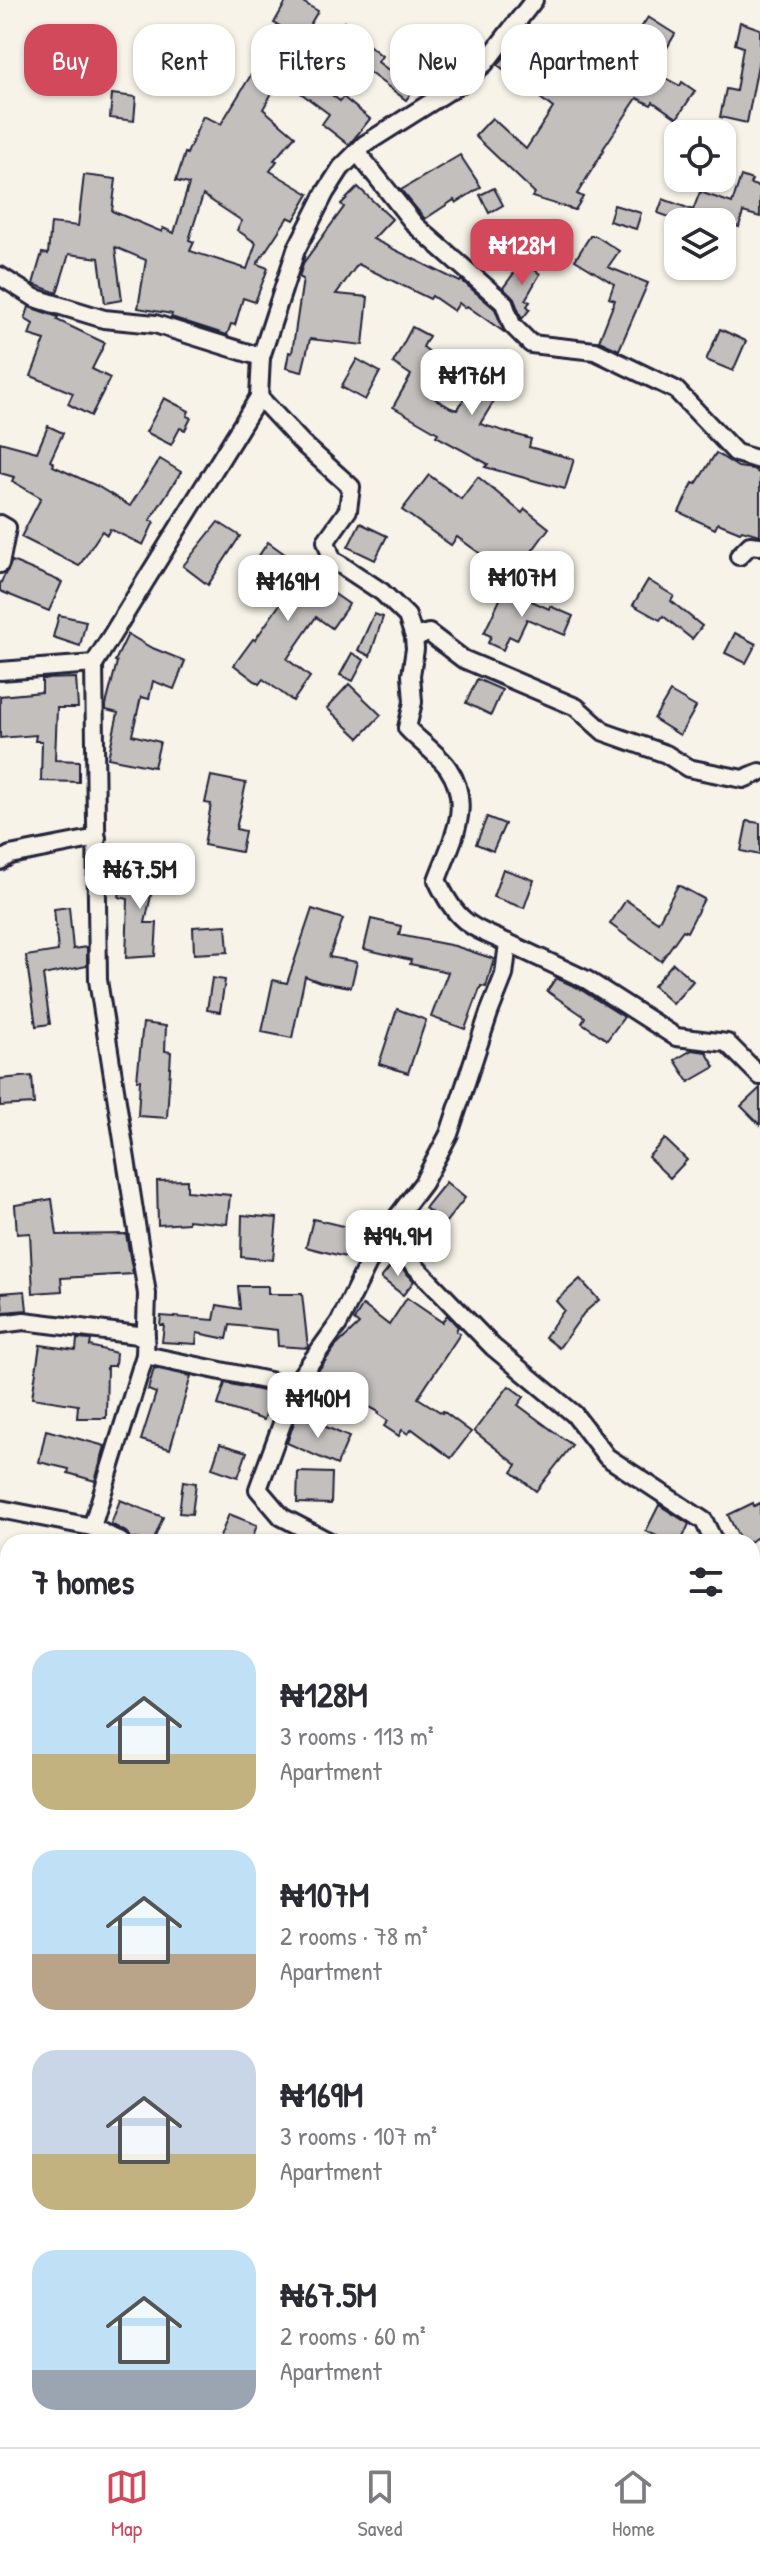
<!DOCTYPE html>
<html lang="en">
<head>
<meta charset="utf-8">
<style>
	body { margin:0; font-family:"Patrick Hand",sans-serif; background:#f7f7f7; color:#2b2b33; height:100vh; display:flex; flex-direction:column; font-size:30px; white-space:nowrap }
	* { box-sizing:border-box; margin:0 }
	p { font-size:26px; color:#7c7c81 }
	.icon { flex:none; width:44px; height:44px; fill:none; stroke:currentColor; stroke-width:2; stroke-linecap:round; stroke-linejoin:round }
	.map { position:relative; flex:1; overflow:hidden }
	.details { position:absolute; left:0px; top:1534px; width:760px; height:914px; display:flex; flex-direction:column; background:#fff; border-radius:24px 24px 0 0; box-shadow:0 2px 6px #0004 }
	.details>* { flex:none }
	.guide { position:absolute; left:24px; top:24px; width:712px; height:72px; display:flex; gap:16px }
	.tools { position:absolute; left:664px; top:120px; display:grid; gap:16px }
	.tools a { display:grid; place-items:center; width:72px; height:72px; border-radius:16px; background:#fff; box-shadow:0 2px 6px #0004; font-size:40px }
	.price { position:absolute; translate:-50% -68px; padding:0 18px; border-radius:16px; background:#fff; color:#222; font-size:26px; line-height:52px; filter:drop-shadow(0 2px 4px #0008) }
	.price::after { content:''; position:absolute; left:50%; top:48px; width:24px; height:18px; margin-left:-12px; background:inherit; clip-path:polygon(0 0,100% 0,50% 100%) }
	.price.current { background:#d1495b; color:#fff }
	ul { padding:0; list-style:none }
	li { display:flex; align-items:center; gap:24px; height:200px; padding:0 32px }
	li span { display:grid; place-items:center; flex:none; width:224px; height:160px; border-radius:24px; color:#555 }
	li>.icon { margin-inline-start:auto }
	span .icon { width:96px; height:96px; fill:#fffc; stroke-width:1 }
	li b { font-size:34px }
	h2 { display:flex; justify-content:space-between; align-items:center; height:96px; padding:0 32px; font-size:34px }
	.pill { padding:0 28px; border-radius:24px; background:#fff; box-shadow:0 2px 6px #0004; font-size:28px; line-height:72px }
	.pill.current { background:#d1495b; color:#fff }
	.tab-bar { display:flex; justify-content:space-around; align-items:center; height:112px; border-top:2px solid #e1e1e2; background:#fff; font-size:22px; color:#7c7c81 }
	.tab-bar a { display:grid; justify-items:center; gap:4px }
	.tab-bar .current { color:#d1495b }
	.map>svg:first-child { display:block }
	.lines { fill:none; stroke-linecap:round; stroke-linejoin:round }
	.stream { stroke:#76747f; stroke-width:5 }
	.building { fill:#c2bfbd; stroke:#22223b; stroke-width:2; fill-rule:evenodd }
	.street-casing { stroke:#22223b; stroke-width:22 }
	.street { stroke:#f7f3e8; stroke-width:16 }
</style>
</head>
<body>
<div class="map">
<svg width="760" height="2447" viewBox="0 0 760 2447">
	<rect width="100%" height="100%" fill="#f7f3e8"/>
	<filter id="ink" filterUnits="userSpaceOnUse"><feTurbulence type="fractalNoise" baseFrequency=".0125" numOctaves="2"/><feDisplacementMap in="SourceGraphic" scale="16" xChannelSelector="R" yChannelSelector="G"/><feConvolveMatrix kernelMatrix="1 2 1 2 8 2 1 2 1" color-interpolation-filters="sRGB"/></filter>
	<g filter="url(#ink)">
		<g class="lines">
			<!-- stream -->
			<g class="stream">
				<polyline points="752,2230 760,2225"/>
				<polyline points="412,2447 423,2440"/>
			</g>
		</g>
		<!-- building -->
		<g class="building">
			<polygon points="287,0 299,0 318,11 302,38 274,23"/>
			<polygon points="648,17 675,34 653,72 680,86 682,82 695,91 677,118 653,102 651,105 637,98 603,149 604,150 577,194 583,197 575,210 532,197 535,193 475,136 492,118 526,149 553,108 498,65 523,33 543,48 541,51 577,80 598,33 629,46"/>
			<polygon points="344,22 362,36 360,38 382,56 378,62 414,89 406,100 370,73 366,77 350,65 352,62 327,42"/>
			<polygon points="740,22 760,29 760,54 747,123 720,117 726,89 736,91 743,47 735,44"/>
			<path d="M 254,70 L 277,84 L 263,109 L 295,136 L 274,160 L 277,161 L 270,171 L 309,194 L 294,220 L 288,217 L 257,264 L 268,268 L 255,302 L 243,298 L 235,325 L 231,324 L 227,335 L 171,317 L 172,314 L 138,308 L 146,260 L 115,247 L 122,300 L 105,303 L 99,258 L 69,254 L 57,293 L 33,284 L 42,253 L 48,254 L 51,223 L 78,226 L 84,175 L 116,179 L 112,211 L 162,232 L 163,228 L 174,233 L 189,184 L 176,181 L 185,153 L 187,154 L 203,116 L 221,124 ZM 203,195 L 242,221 L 237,230 L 256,243 L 247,269 L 190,251 L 194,242 L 189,240 Z"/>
			<polygon points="308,77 340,101 343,97 370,119 349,145 322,124 329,114 298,91"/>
			<polygon points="112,94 136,97 134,121 110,118"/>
			<polygon points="460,155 481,187 456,203 454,200 425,219 401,190"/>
			<polygon points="741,176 752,180 750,184 760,187 760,217 743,212 739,227 722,222 683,222 658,213 663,199 693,210 700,192 732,203"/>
			<polygon points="358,187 392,219 373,239 460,282 461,280 495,309 504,332 467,306 465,308 459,303 454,311 432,296 430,299 358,264 336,294 368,297 363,345 310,339 302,372 286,368 289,352 292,353 303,279 299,277 304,262 344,207 341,204"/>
			<polygon points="494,188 503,205 489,213 480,195"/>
			<polygon points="614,205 641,213 636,229 609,221"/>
			<polygon points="590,236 596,236 619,251 608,267 648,283 619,350 599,341 615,300 609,298 614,284 575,260"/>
			<polygon points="523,261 540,274 525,300 530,302 527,306 530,309 522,319 514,299 503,288"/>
			<polygon points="29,307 58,317 57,320 105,343 92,369 110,378 91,416 68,404 73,393 31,376 45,340 29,335 33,324 25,319"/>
			<polygon points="412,327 429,336 423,347 447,364 427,394 451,408 457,410 487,360 511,373 480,424 531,439 529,447 574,459 565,489 485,467 488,464 436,436 438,433 393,407 411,375 393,363"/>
			<polygon points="720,329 746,341 733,371 706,360"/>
			<polygon points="357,359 380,372 365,400 341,387"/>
			<polygon points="164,398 189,411 187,416 191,418 185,430 180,428 171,445 146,432"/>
			<polygon points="48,426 63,433 50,461 54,463 53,466 97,486 130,506 160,459 181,472 150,520 154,522 143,545 110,529 107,535 102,531 79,566 21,537 41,498 12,481 14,477 0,473 0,442 37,452"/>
			<polygon points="716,453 738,467 753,469 760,474 760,535 742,530 740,532 718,523 715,529 679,512 693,483 696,484"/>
			<polygon points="429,475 461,499 478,477 522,513 525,509 549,528 513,577 457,537 451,545 402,510"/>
			<polygon points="218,522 240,536 208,585 183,566"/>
			<polygon points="360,523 387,536 375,560 348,547"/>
			<polygon points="268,542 299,564 297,568 349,604 332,628 316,617 287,659 310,677 293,701 263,679 259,684 234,665 253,639 255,640 289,591 252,566"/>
			<polygon points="12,561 62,582 49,611 0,591 0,584"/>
			<polygon points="648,580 674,596 671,601 702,626 692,639 663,616 660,620 633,605"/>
			<polygon points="505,589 549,609 550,606 573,616 565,635 527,619 517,640 509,636 503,650 488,643 491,636 484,633"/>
			<polygon points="374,614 383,617 370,656 358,650"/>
			<polygon points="59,615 86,621 80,646 53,637"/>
			<polygon points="735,633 756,644 746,663 725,653"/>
			<polygon points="128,634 150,647 185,661 174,689 153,681 149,699 141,697 132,735 160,742 154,767 108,758 118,713 106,710 106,705 117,662 115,661"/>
			<polygon points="352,653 364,660 353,681 340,675"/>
			<polygon points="76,678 78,708 57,708 55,760 79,761 79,782 41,781 42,741 35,741 36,735 0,738 0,696 42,692 42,679"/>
			<polygon points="477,679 502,690 491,715 466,703"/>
			<polygon points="349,684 381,715 359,738 327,708"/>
			<polygon points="670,692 696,707 680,735 654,719"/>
			<polygon points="211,776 246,783 236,829 245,831 241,852 204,845 211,804 205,803"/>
			<polygon points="487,817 505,824 493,851 476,844"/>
			<polygon points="747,821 760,823 760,855 741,851"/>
			<polygon points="145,860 158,863 145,923 157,923 155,956 126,958 128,899 119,897 125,868 142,872"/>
			<polygon points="503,869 534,880 524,908 493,897"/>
			<polygon points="678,885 704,899 687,932 683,930 661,961 610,924 626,900 658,922"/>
			<polygon points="69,907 73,949 87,947 87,966 43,975 50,1024 36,1026 26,956 58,951 54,909"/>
			<polygon points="312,909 343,919 329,957 357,962 351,987 320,982 305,976 292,1038 262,1032 273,980 287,983"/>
			<polygon points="371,919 401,926 399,935 455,946 494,959 486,987 481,986 465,1029 431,1017 448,972 410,964 411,960 364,949"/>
			<polygon points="226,925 228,952 194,954 193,927"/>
			<polygon points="673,963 693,981 673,1004 653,986"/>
			<polygon points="212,978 225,980 220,1012 207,1010"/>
			<polygon points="556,978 578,988 624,1017 607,1040 582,1023 585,1017 547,991"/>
			<polygon points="397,1009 426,1020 408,1073 379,1064"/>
			<polygon points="143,1023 166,1026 165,1051 171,1052 167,1118 138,1116 140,1080 137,1080"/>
			<polygon points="692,1050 706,1052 715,1067 689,1082 675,1060"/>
			<polygon points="32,1076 34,1104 0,1106 0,1079"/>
			<polygon points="760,1088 760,1125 741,1106"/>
			<polygon points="665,1139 687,1160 670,1178 648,1157"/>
			<polygon points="187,1180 187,1191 230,1195 227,1224 188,1220 188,1223 158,1225 157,1181"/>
			<polygon points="446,1182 465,1198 445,1223 425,1208"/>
			<polygon points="52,1199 57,1235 126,1234 133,1274 61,1278 62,1291 33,1293 30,1233 17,1234 15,1205"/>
			<polygon points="242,1215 277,1218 273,1260 241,1257"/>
			<polygon points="313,1219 360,1230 353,1259 306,1247"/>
			<polygon points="395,1261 414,1281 403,1295 381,1278"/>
			<polygon points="580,1279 599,1300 584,1313 559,1348 545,1337 564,1310 556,1301"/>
			<polygon points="238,1286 268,1286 268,1294 302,1294 308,1348 278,1346 277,1330 230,1325 227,1339 197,1333 196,1344 162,1342 164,1325 160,1325 161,1316 214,1320 217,1305 240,1309"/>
			<polygon points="25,1291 27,1310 3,1312 1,1293"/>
			<polygon points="407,1298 442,1322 447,1315 458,1327 456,1331 460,1334 418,1398 442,1413 443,1411 471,1432 451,1458 412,1429 408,1434 402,1430 399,1436 384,1426 388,1421 378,1414 379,1412 341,1392 318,1371 336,1346 359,1324 354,1320 363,1305 389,1325"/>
			<polygon points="77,1339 91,1340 90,1346 116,1353 115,1366 107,1366 106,1418 77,1418 78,1405 32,1398 40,1345 76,1350"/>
			<polygon points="154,1368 191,1376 170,1449 141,1440 156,1393 148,1390"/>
			<polygon points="225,1383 273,1393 264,1420 218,1405"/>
			<polygon points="509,1386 524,1397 518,1405 572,1445 536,1491 512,1472 517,1465 474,1431"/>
			<polygon points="297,1414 349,1437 337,1465 287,1443"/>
			<polygon points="46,1430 105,1446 95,1481 68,1473 69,1469 39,1462"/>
			<polygon points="220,1444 247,1452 238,1477 212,1468"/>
			<polygon points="298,1472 332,1473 331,1504 297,1503"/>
			<polygon points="183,1481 196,1483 192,1514 179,1513"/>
			<polygon points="120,1500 163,1517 153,1542 131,1538 126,1532 111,1524"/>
			<polygon points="753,1503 754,1506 760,1503 760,1536 749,1542 741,1542 728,1515"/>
			<polygon points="659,1505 689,1524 681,1542 669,1542 646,1531"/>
			<polygon points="229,1514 257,1525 251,1542 218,1542"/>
		</g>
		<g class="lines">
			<!-- street casing -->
			<g class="street-casing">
				<g id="street">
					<polyline points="357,152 415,225 504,303 512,325 531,344 595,351 676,390 736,453 760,460"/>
					<polyline points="0,276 35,298 104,319 155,324 261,357"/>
					<polyline points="0,524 7,528 0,564"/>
					<polyline points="739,556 750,545 760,546"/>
					<polyline points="414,637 429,633 463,659 576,707 604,732 666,754 688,768 743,779 760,772"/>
					<polyline points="0,671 94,664 259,397"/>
					<polyline points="0,861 10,855 97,838"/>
					<polyline points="508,943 587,980 676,1037 727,1043 760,1076"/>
					<polyline points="383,1233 493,1347 574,1414 607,1457 704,1521 714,1542"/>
					<polyline points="0,1324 24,1321 146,1336"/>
					<path d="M 145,1355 L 288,1385 L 298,1380 L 339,1323 L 383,1233 L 389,1228 L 423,1183 L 449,1134 L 489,1013 L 504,975 L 508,943 C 468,926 456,921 437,880 C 451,842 474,806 448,768 C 439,755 419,741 407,728 L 413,702 L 411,675 L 415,649 L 414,637 L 407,616 L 382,592 L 332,559 L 326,541 L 348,510 L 351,487 L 302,443 L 259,397 L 261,357 L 296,250 L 325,193 L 341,168 L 365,144 L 460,84 L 485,63 L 534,0"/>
					<polyline points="298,1380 258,1489 282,1517 330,1542"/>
					<polyline points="0,1509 92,1527 121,1542"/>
					<polyline points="92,1527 145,1355 147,1294 98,980 94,664"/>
					<polyline points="752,1616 760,1631"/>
					<polyline points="0,1815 8,1814"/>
					<polyline points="752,1844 760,1842"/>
					<polyline points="0,1947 8,1937"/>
					<polyline points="752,2413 760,2432"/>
					<polyline points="42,2447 49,2440"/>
				</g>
			</g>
			<!-- street -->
			<use href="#street" class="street"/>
		</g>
	</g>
</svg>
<div class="tools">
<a><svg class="icon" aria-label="locate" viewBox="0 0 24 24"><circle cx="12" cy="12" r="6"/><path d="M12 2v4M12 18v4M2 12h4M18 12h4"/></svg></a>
<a><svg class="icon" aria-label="layers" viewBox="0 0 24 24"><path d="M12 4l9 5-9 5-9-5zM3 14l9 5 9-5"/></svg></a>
</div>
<b class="price current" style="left:522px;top:287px">₦128M</b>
<b class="price" style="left:472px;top:417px">₦176M</b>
<b class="price" style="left:522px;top:619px">₦107M</b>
<b class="price" style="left:288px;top:623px">₦169M</b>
<b class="price" style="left:140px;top:911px">₦67.5M</b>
<b class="price" style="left:398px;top:1278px">₦94.9M</b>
<b class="price" style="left:318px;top:1440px">₦140M</b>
<div class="guide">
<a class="pill current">Buy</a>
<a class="pill">Rent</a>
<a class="pill">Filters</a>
<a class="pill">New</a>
<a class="pill">Apartment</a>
</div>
<section class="details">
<h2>7 homes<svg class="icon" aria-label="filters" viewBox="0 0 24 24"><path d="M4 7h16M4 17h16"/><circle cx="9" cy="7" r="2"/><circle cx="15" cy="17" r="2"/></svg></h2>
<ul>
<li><span style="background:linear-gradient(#bfe0f5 65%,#c2b280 0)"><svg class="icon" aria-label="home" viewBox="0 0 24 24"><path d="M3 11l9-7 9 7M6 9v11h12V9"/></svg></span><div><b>₦128M</b><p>3 rooms · 113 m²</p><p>Apartment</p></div></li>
<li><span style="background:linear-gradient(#bfe0f5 65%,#b9a48a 0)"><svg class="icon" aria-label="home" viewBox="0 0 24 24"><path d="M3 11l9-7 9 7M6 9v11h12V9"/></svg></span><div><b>₦107M</b><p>2 rooms · 78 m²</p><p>Apartment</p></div></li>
<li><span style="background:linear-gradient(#c9d6e8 65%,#c2b280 0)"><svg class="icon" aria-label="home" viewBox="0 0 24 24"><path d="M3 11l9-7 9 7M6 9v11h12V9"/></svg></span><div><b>₦169M</b><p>3 rooms · 107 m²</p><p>Apartment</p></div></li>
<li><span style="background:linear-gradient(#bfe0f5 75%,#9aa5b1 0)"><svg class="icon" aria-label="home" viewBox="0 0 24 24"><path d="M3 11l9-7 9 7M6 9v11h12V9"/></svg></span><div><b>₦67.5M</b><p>2 rooms · 60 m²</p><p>Apartment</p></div></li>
</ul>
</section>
</div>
<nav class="tab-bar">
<a class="current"><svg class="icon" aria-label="map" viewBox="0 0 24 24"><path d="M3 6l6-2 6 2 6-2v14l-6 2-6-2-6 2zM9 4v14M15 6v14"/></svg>Map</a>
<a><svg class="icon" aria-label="saved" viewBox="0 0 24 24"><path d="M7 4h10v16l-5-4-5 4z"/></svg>Saved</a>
<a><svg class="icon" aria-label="home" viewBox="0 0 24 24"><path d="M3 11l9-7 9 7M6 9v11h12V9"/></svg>Home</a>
</nav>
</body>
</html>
